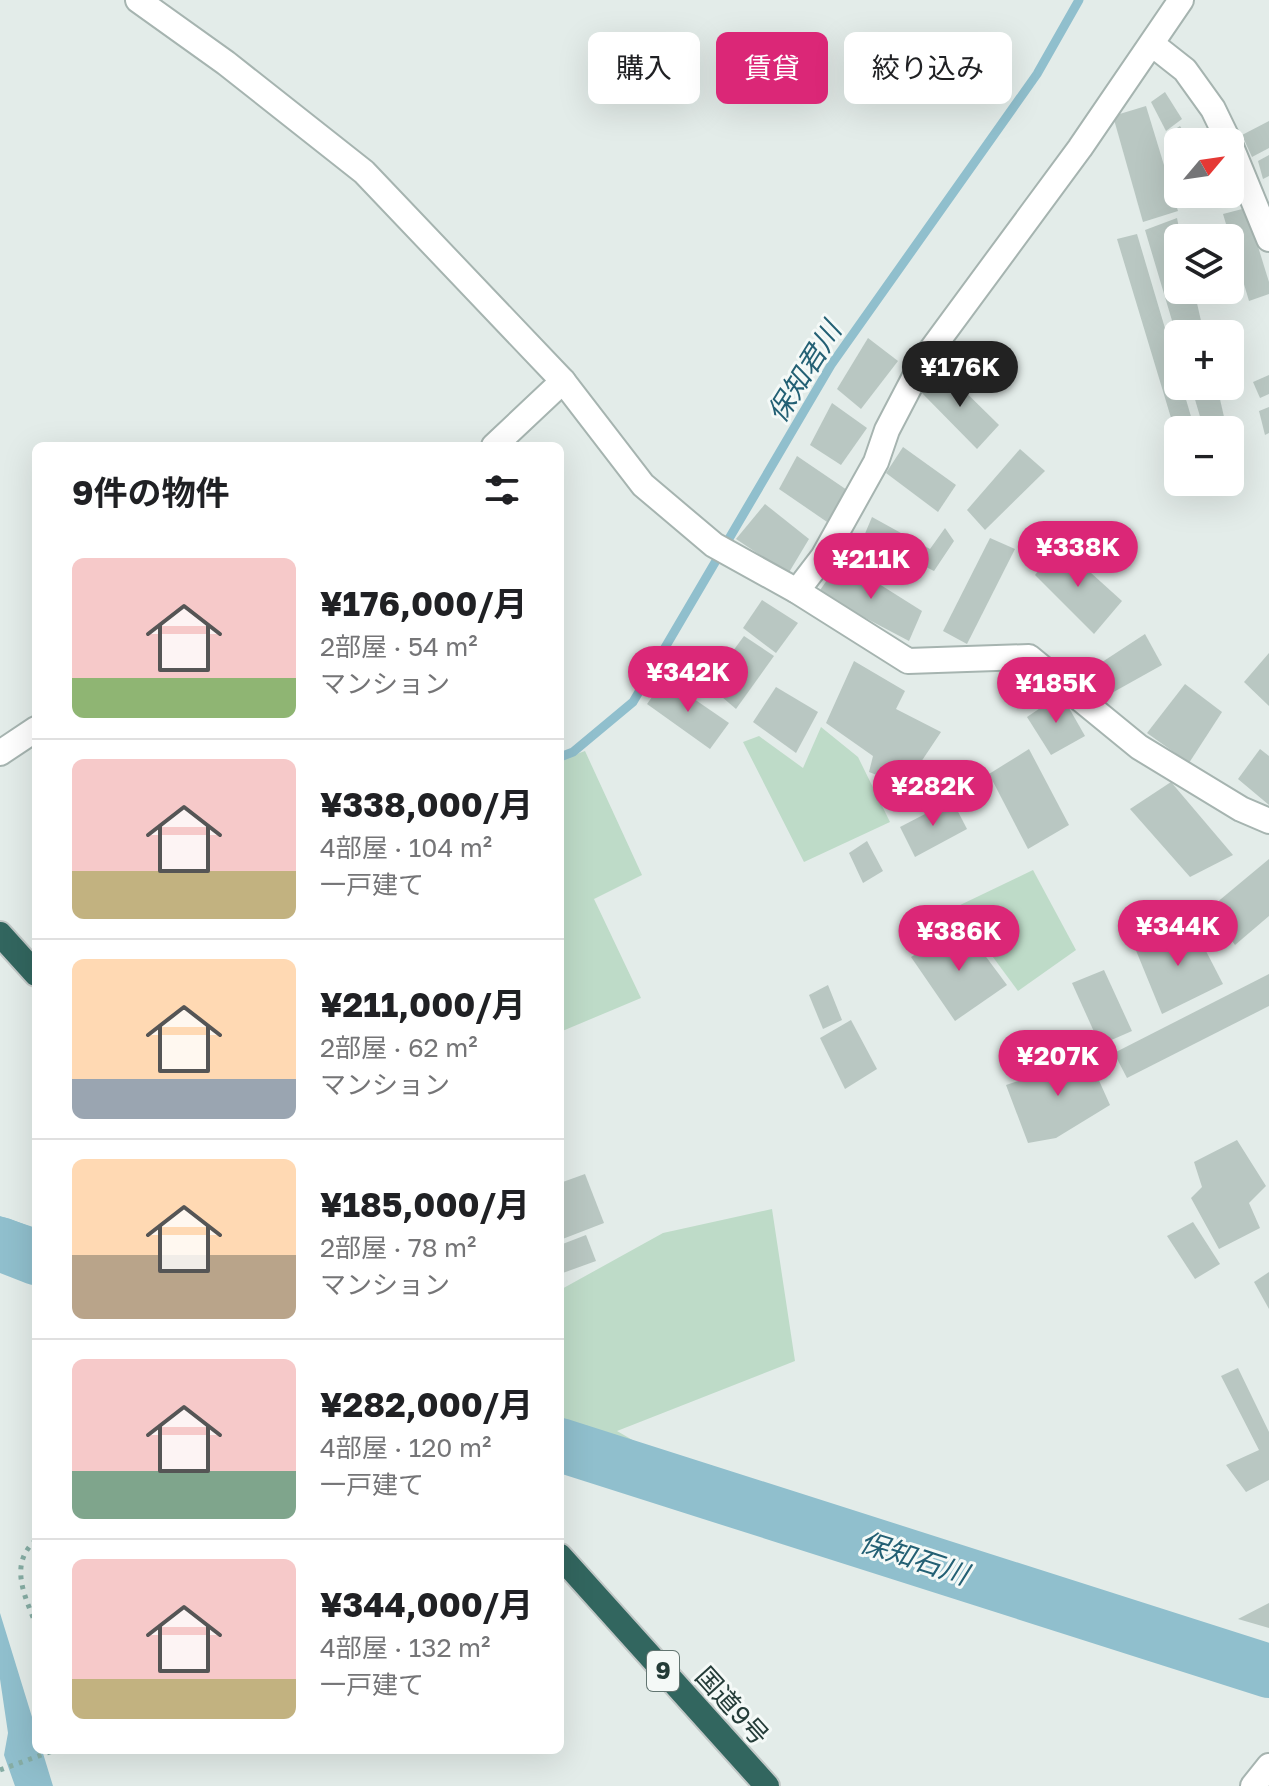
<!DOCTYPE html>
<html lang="ja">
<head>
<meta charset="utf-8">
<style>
	body { margin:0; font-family:"Golos Text","Noto Sans JP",sans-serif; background:#f2f2f2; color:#202124; height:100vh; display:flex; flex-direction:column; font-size:30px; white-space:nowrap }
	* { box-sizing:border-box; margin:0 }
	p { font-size:26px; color:#757577 }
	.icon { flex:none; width:44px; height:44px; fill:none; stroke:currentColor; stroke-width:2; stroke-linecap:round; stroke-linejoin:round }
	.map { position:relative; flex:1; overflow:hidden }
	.drawer { position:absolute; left:32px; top:442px; width:532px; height:1312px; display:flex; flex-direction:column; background:#fff; border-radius:12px; box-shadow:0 8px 32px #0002 }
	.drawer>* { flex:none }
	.guide { position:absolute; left:588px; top:32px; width:560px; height:72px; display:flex; gap:16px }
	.needle { width:52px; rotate:61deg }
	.fabs { position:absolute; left:1164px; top:128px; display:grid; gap:16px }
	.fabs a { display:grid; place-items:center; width:80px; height:80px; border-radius:12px; background:#fff; box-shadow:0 8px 32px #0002; font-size:40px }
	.price { position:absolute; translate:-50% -68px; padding:0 18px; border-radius:28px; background:#db2777; color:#fff; font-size:26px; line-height:52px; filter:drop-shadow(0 2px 4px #0008) }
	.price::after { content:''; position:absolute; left:50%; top:48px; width:24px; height:18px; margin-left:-12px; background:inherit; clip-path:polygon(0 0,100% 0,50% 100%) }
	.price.selected { background:#222; color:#fff }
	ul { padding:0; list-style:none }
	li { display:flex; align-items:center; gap:24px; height:200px; padding:0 40px }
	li+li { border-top:2px solid #e0e0e0 }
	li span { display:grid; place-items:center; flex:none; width:224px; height:160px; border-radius:12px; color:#555 }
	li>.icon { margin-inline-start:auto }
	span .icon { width:96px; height:96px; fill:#fffc; stroke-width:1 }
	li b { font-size:34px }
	h2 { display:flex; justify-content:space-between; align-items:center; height:96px; padding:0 40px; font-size:34px }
	.tag { padding:0 28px; border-radius:12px; background:#fff; box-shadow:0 8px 32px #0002; font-size:28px; line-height:72px }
	.tag.selected { background:#db2777; color:#fff }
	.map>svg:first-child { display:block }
	.green { fill:#bedbc8 }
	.water { fill:#90bfcd }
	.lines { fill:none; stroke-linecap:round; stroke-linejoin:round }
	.stream { stroke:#90bfcd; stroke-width:9 }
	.river { stroke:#90bfcd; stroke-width:54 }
	.building { fill:#b9c7c2 }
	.street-casing { stroke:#a6b4b0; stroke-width:28 }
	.highway-casing { stroke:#c2c8c7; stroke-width:28 }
	.path { stroke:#86ada4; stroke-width:5; stroke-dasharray:4 6; stroke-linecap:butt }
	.street { stroke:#fff; stroke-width:24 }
	.highway { stroke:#32665f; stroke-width:24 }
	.labels { text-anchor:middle; stroke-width:6; stroke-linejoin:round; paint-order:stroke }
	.shield { fill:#f4f9f7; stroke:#627571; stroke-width:2 }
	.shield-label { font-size:24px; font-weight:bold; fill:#243c38 }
	.street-label { font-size:26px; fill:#243c38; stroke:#f4f9f7 }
	.water-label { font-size:28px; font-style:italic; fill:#236074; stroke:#f4f9f7 }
</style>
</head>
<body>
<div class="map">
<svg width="1269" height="1786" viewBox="0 0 1269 1786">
	<rect width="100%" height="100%" fill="#e3ece9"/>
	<!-- green -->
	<g class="green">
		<polygon points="821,727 858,757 890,822 804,862 743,742 759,736 803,768"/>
		<polygon points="585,751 642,875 594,899 641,998 560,1032 560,760"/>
		<polygon points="1033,870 1076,950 1018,991 956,907"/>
		<polygon points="772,1209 795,1361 617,1431 648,1449 626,1456 560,1435 560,1290 663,1233"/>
	</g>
	<!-- water -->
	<g class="water">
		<polygon points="0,1216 36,1228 36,1254 0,1242"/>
		<polygon points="0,1613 36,1730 36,1750 42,1750 53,1786 15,1786 4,1755 8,1733 0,1679"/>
	</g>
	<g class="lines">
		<!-- stream -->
		<polyline class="stream" points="560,757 573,752 633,702 831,365 1037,74 1079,0"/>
		<!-- river -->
		<g class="river">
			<polyline points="0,1244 36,1258"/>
			<polyline points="560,1445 1269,1671"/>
		</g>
	</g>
	<!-- building -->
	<g class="building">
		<polygon points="1165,92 1182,119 1166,131 1151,102"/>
		<polygon points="1146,106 1178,211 1143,222 1113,116"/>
		<polygon points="1269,121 1269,148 1252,157 1242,135"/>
		<polygon points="1180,126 1190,142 1178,142 1178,155 1166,135"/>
		<polygon points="1269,155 1269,176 1263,179 1258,161"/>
		<polygon points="1246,208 1269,282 1269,294 1249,301 1223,214"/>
		<polygon points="1177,218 1181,238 1178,238 1178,290 1194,290 1204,334 1176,334 1145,230"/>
		<polygon points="1137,234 1178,372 1178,386 1182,386 1195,430 1178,430 1178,441 1117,239"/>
		<polygon points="868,338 898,361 861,409 837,389"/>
		<polygon points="942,369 999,425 977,449 920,391"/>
		<polygon points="1269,375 1269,394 1260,398 1253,382"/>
		<polygon points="1191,386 1217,386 1227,430 1204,430"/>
		<polygon points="832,403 867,428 841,465 810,445"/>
		<polygon points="1269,407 1269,433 1265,435 1259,411"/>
		<polygon points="903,447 956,485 938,512 886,473"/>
		<polygon points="1020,449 1045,471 985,530 967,510"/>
		<polygon points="797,456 847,490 830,524 779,489"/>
		<polygon points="765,504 809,539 788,574 736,539"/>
		<polygon points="872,517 930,549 945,528 954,541 934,571 864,536"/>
		<polygon points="990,538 1015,549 967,644 943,631"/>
		<polygon points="1059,544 1122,601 1094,634 1035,575"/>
		<polygon points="841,560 922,611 909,641 818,593"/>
		<polygon points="762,600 798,623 776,653 743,628"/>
		<polygon points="1145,634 1162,665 1110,694 1093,668"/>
		<polygon points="744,636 774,656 736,709 708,685"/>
		<polygon points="1269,653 1269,706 1244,682"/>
		<polygon points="854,661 905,691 896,709 941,732 905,786 869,772 873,756 826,723"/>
		<polygon points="665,679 729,723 710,749 647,704"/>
		<polygon points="1185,684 1222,712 1189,763 1147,733"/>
		<polygon points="776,687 818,712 796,753 753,722"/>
		<polygon points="1061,694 1085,736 1051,755 1027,717"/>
		<polygon points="1029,749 1069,825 1028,849 989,774"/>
		<polygon points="1260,749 1269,756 1269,805 1238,779"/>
		<polygon points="1171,782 1233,855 1190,877 1130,809"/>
		<polygon points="952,800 967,829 915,857 900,827"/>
		<polygon points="867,841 883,871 863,883 849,853"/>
		<polygon points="1269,859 1269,916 1235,945 1209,909"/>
		<polygon points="1191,922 1223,984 1162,1014 1135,948"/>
		<polygon points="963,926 1007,985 955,1021 911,957"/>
		<polygon points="1104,970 1132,1031 1100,1045 1072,983"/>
		<polygon points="1269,974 1269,1006 1127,1078 1114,1053"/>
		<polygon points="828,985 842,1020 823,1029 809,995"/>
		<polygon points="851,1020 877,1069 845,1089 820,1038"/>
		<polygon points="1084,1047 1110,1105 1056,1138 1028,1143 1006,1085 1033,1076"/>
		<polygon points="1237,1140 1266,1186 1249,1203 1260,1228 1219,1249 1191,1198 1202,1187 1194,1162"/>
		<polygon points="585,1174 604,1223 560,1240 560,1183"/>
		<polygon points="1193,1222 1220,1264 1195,1279 1167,1236"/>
		<polygon points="586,1235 596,1261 560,1274 560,1245"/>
		<polygon points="1269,1272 1269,1309 1254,1282"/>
		<polygon points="1238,1368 1269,1432 1269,1480 1246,1492 1226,1465 1259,1450 1221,1376"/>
		<polygon points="1269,1603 1269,1628 1238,1619"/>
	</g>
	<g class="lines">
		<!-- street casing -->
		<g class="street-casing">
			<g id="street">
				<polyline points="138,0 226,63 364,172 563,381 643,485 714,545 797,591 908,661 1029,657 1139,747 1241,809 1269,821"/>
				<polyline points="1152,44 1185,70 1213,109 1229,142"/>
				<polyline points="1230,144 1269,239"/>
				<polyline points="494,446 563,381"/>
				<polyline points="797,591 823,557 876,462 887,430 923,361 1080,148 1181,0"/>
				<polyline points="0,753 36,729"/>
				<polyline points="1253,1786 1269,1766"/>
			</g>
		</g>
		<!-- highway casing -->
		<g class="highway-casing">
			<g id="highway">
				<polyline points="0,934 36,974"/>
				<polyline points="560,1556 767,1786"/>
			</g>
		</g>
		<!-- path -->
		<g class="path">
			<path d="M 36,1540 C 8,1564 25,1596 36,1625"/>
			<polyline points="0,1770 55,1750"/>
		</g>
		<!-- street -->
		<use href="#street" class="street"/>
		<!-- highway -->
		<use href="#highway" class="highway"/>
	</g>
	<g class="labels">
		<!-- shield labels -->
		<rect class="shield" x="647" y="1651" width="32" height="40" rx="6"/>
		<g class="shield-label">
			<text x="663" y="1679">9</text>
		</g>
		<!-- street labels -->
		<g class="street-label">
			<text transform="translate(732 1706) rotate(48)" y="9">国道9号</text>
		</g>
		<!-- water labels -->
		<g class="water-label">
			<text transform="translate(804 372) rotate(-58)" y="10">保知君川</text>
			<text transform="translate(914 1558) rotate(18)" y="10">保知石川</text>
		</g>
	</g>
</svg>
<div class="fabs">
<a><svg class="needle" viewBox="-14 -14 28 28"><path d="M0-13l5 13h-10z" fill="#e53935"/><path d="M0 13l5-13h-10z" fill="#757577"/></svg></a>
<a><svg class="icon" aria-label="layers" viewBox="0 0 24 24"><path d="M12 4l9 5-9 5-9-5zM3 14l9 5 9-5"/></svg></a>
<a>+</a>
<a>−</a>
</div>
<b class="price selected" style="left:960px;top:409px">¥176K</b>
<b class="price" style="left:1078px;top:589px">¥338K</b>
<b class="price" style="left:871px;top:601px">¥211K</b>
<b class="price" style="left:688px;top:714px">¥342K</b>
<b class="price" style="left:1056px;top:725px">¥185K</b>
<b class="price" style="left:933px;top:828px">¥282K</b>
<b class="price" style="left:1178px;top:968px">¥344K</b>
<b class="price" style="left:959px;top:973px">¥386K</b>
<b class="price" style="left:1058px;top:1098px">¥207K</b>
<div class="guide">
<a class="tag">購入</a>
<a class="tag selected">賃貸</a>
<a class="tag">絞り込み</a>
</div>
<section class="drawer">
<h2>9件の物件<svg class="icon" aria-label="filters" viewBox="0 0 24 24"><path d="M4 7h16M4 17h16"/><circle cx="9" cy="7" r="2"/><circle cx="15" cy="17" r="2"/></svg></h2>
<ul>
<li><span style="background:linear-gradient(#f6c9c9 75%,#8fb573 0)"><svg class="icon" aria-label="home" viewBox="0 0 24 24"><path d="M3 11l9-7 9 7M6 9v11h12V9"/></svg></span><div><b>¥176,000/月</b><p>2部屋 · 54 m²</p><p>マンション</p></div></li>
<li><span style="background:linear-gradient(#f6c9c9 70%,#c2b280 0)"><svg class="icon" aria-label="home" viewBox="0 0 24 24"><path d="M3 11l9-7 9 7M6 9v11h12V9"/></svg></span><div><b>¥338,000/月</b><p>4部屋 · 104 m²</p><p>一戸建て</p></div></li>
<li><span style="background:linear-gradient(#ffd9b3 75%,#9aa5b1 0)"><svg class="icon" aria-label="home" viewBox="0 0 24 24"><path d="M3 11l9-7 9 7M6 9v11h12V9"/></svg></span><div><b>¥211,000/月</b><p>2部屋 · 62 m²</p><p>マンション</p></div></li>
<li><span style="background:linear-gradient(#ffd9b3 60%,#b9a48a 0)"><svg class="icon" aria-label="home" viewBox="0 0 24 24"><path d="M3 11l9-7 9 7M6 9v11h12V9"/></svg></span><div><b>¥185,000/月</b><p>2部屋 · 78 m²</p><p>マンション</p></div></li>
<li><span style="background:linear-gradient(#f6c9c9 70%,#7fa58c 0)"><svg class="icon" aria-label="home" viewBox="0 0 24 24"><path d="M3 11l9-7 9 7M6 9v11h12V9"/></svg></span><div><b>¥282,000/月</b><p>4部屋 · 120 m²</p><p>一戸建て</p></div></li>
<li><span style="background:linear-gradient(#f6c9c9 75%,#c2b280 0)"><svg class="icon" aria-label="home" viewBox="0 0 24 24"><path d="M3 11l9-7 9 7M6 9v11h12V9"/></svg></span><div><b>¥344,000/月</b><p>4部屋 · 132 m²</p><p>一戸建て</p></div></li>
</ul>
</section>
</div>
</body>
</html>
